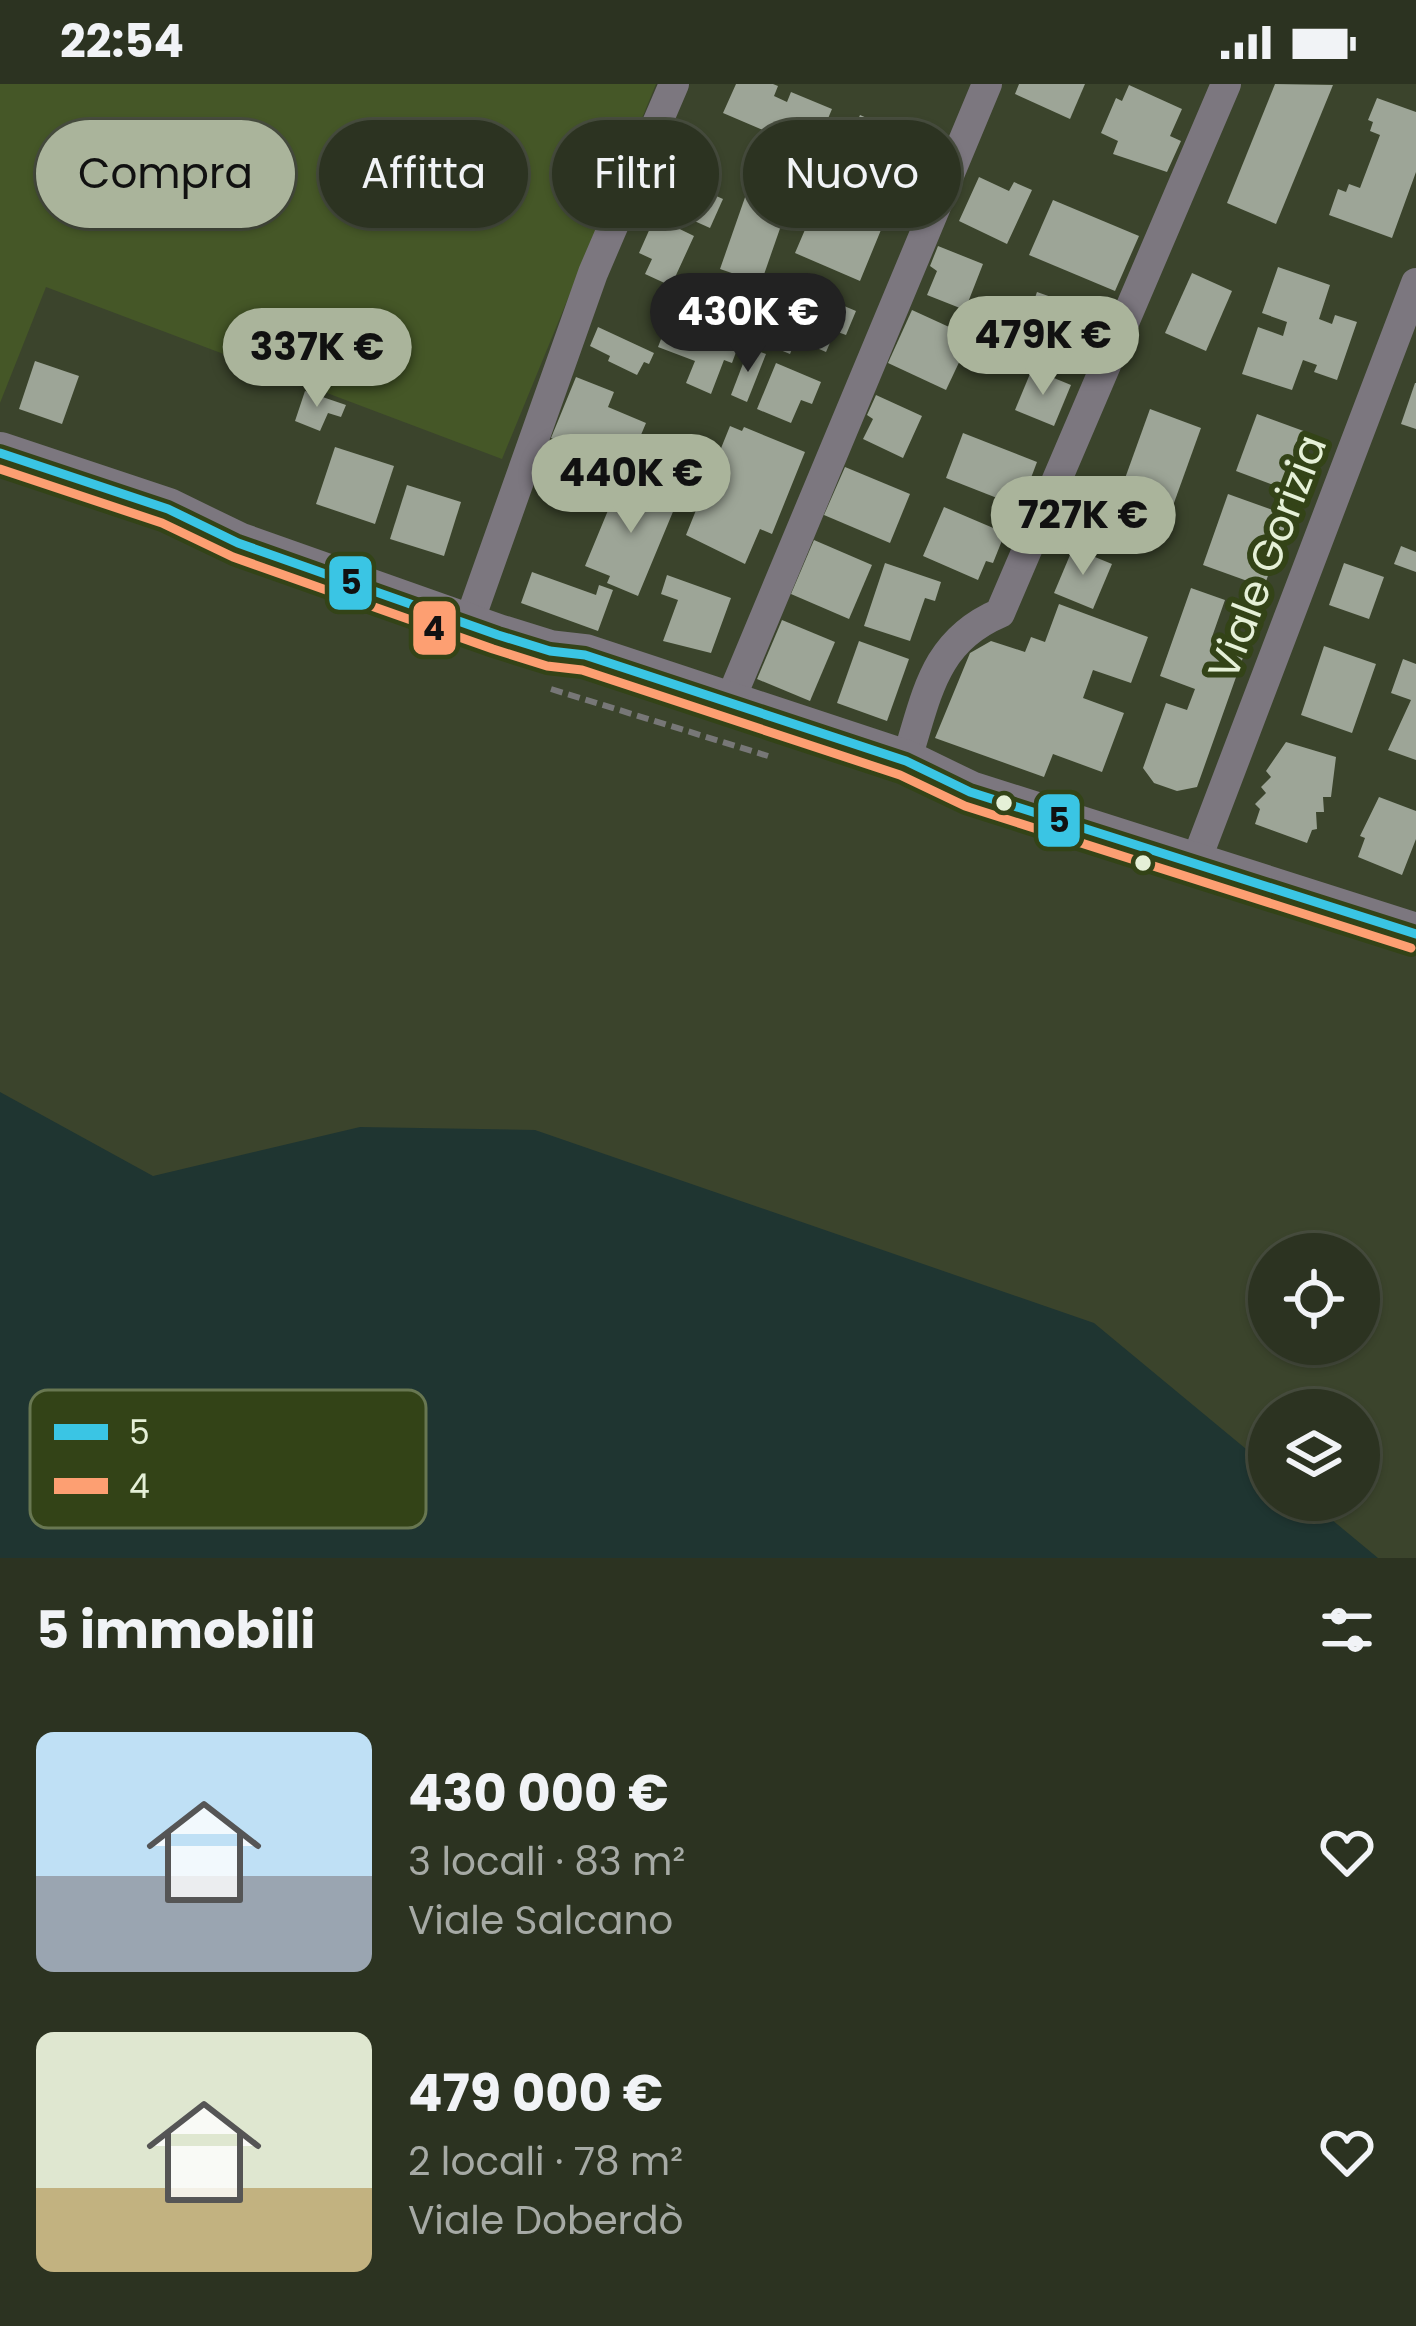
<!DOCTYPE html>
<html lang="it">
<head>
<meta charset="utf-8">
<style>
	body { margin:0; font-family:Poppins,sans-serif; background:#383f2e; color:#f1f3f6; height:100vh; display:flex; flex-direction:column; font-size:45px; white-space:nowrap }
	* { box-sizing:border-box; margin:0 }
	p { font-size:39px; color:#a6aaa5 }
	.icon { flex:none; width:66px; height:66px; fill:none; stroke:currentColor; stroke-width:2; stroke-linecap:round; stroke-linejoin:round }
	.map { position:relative; height:1474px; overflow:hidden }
	.panel { display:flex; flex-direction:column; background:#2c3321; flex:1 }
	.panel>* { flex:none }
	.hud { position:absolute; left:36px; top:36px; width:1344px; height:108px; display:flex; gap:24px }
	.buttons { position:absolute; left:1248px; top:1149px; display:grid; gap:24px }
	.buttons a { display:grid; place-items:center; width:132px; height:132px; border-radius:50%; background:#2c3321; box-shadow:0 3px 9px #0004,0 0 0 3px #484e3f; font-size:60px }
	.price { position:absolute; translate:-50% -102px; padding:0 27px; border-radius:42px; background:#aab49b; color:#111; font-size:39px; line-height:78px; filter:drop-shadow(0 3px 6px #0008) }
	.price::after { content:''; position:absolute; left:50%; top:72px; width:36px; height:27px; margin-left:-18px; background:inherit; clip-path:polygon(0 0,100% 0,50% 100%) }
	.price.selected { background:#222; color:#fff }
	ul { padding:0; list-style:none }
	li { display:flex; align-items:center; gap:36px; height:300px; padding:0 36px }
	li span { display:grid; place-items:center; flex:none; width:336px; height:240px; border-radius:18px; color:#555 }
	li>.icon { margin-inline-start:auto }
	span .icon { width:144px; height:144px; fill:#fffc; stroke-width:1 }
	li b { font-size:51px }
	h2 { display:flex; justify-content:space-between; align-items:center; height:144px; padding:0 36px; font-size:51px }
	.chip { padding:0 42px; border-radius:54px; background:#2c3321; box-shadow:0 3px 9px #0004,0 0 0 3px #484e3f; font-size:42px; line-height:108px }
	.chip.selected { background:#aab49b; color:#111 }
	.status { display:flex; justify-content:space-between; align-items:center; height:84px; padding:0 60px; background:#2c3321; direction:ltr }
	.status svg { height:33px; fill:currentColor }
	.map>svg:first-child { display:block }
	.built { fill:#455727 }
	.water { fill:#1f3531 }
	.building { fill:#9da597 }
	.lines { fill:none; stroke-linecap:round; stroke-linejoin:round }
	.path { stroke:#777; stroke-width:6; stroke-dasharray:12 6; stroke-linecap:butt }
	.street { stroke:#7c777f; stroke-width:30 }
	.secondary { stroke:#7c777f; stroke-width:42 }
	.bus-1-casing { stroke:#334317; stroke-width:18 }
	.bus-2-casing { stroke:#334317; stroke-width:18 }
	.bus-1 { stroke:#3ac5e4; stroke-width:9 }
	.bus-2 { stroke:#fd9f72; stroke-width:9 }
	.bus-dot { fill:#e5f0d7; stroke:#334317; stroke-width:4.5 }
	.labels { text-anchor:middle; stroke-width:12; stroke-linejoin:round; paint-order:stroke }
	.street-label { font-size:42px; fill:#e5f0d7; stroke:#334317 }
	.key { fill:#334317; stroke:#687751; stroke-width:3 }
	.key-label { font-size:33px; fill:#e5f0d7 }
	.line-badge { stroke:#334317; stroke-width:4.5 }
	.pale-badge-label { font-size:33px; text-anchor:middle; font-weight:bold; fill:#111 }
</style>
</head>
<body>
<div class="status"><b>22:54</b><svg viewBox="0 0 49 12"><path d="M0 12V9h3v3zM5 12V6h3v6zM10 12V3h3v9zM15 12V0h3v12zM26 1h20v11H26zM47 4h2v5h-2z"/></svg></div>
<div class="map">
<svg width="1416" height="1474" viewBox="0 0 1416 1474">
	<rect width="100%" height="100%" fill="#3b442c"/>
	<!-- built -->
	<polygon class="built" points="0,0 656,0 502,375 46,203 0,319"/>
	<!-- water -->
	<polygon class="water" points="0,1008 153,1092 360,1043 535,1046 1094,1239 1269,1384 1269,1416 1308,1416 1378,1474 0,1474"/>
	<!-- building -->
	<g class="building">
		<polygon points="736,0 773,0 778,2 774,12 787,18 791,8 832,25 814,68 723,29"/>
		<polygon points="1019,0 1085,0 1070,35 1015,10"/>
		<polygon points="1275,0 1333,1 1276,140 1227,119"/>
		<polygon points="1129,1 1182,25 1170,52 1181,57 1167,88 1113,70 1118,57 1101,49 1116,14 1122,17"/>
		<polygon points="1377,14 1416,28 1416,88 1392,154 1329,131 1338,105 1346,108 1349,100 1360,104 1380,51 1370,47 1373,38 1368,36"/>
		<polygon points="860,31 922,58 900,107 889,102 882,116 833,94"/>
		<polygon points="979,93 1009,107 1014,98 1032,106 1007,160 959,137"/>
		<polygon points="750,99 791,113 761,199 720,185"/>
		<polygon points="694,102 723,115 710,144 681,131"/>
		<polygon points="1053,116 1139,152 1115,207 1029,171"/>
		<polygon points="834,121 883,141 860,197 795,169 813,127 828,133"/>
		<polygon points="655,133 694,152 671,202 645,190 652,175 639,169"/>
		<polygon points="938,162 983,180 965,226 927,211 937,187 930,182"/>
		<polygon points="1278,183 1330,201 1319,235 1332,240 1335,231 1357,238 1337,296 1314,288 1317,281 1303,276 1292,306 1242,290 1258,243 1283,252 1287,238 1262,229"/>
		<polygon points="1192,189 1232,207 1206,267 1165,249"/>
		<polygon points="787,198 856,227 846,251 835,247 826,268 796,255 790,270 761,258"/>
		<polygon points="1037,208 1088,226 1074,263 1024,245"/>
		<polygon points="673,224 742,252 732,279 724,276 711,310 686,299 695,277 658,263"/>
		<polygon points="912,226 971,253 946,306 888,279"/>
		<polygon points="598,243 654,269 649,280 644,278 637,291 608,277 610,272 590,262"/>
		<polygon points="749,264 766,270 747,318 731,311"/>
		<polygon points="35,277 79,292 62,340 19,325"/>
		<polygon points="776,279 821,298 812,320 801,316 791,339 757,325"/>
		<polygon points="1032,285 1071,301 1054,342 1015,326"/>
		<polygon points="576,293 614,308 608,323 646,339 627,384 571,356 569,362 551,354"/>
		<polygon points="1415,299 1416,299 1416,345 1401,340"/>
		<polygon points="305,307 346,321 341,333 328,329 320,347 295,337"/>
		<polygon points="876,311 922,332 903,374 863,355 873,335 867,331"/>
		<polygon points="1150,325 1201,344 1170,430 1119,411"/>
		<polygon points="1257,330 1309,349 1287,406 1236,387"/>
		<polygon points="730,342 742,347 744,343 805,368 772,450 760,445 745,480 686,451"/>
		<polygon points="963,349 1037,378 1020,423 946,394"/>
		<polygon points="670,350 700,364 685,396 656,383"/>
		<polygon points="335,363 394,382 375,440 316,420"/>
		<polygon points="845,383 910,410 890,459 824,431"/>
		<polygon points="621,395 677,418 638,512 607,499 610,492 585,482"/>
		<polygon points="407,401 461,418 444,472 390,455"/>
		<polygon points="1228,410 1289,432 1264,503 1203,481"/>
		<polygon points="944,423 1005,449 993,479 986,477 978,496 923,472"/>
		<polygon points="814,456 872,481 849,535 791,510"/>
		<polygon points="1401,462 1416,468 1416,488 1394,480"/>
		<polygon points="1073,464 1112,480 1093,525 1054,509"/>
		<polygon points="885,479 941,498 935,517 925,514 910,557 864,542"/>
		<polygon points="1344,479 1384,493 1369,535 1329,521"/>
		<polygon points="532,488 596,511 599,501 613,506 598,547 521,519"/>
		<polygon points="667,491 731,514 711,569 663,557 678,516 661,510"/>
		<polygon points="1191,504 1225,516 1212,553 1246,565 1197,703 1177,707 1154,699 1143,684 1166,619 1187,626 1195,605 1160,592"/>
		<polygon points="1059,520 1148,553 1131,599 1093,586 1083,614 1124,629 1102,688 1053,670 1044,693 935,654 970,569 991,557 1025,568 1031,553 1045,558"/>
		<polygon points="782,536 835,558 810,617 757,595"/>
		<polygon points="859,557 909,575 887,637 837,619"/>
		<polygon points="1324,562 1376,580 1352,649 1301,631"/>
		<polygon points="1403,575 1416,580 1416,676 1388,666 1411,616 1391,609"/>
		<polygon points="1286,658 1336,673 1331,713 1323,713 1324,728 1316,728 1317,745 1312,746 1307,759 1255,740 1260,725 1255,720 1266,709 1261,703 1271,693 1266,687"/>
		<polygon points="1379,713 1416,727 1416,755 1402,791 1358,773 1365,754 1360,752"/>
	</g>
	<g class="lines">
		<!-- path -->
		<polyline class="path" points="551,605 768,672"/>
		<!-- street -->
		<g class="street">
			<polyline points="468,541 593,189 674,0"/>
			<polyline points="729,619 987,0"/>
			<path d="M 906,677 C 927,613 932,558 1000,529 L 1226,0"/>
			<polyline points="1196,777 1416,199"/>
		</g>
		<!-- secondary -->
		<polyline class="secondary" points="0,369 168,425 238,459 498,551 550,567 585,571 906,677 970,708 1416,850"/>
		<!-- bus-1 casing -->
		<g class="bus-1-casing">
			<polyline id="bus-1" points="0,369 168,425 238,459 498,551 550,567 585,571 906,677 970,708 1416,850"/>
		</g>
		<!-- bus-2 casing -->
		<g class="bus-2-casing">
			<polyline id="bus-2" points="0,385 162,439 233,473 493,565 547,582 582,586 900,691 965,722 1411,864"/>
		</g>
		<!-- bus-1 -->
		<use href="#bus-1" class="bus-1"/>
		<!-- bus-2 -->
		<use href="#bus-2" class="bus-2"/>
	</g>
	<!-- markers -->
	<g class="bus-dot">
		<circle cx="1004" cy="719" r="10"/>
		<circle cx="1143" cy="779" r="10"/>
	</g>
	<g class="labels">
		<!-- street labels -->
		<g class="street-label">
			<text transform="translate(1267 473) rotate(-69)" y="15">Viale Gorizia</text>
		</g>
	</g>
	<!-- legend -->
	<rect x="30" y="1306" width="396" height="138" rx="18" class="key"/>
	<rect x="54" y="1340" width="54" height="16" fill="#3ac5e4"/>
	<rect x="54" y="1394" width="54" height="16" fill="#fd9f72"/>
	<g class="key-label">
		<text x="129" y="1360">5</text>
		<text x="129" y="1414">4</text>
	</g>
	<g class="line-badge">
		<rect x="327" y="470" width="47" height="58" rx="12" fill="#3ac5e4"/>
		<rect x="411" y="515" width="47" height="58" rx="12" fill="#fd9f72"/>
		<rect x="1036" y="708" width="46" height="57" rx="12" fill="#3ac5e4"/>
	</g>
	<g class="pale-badge-label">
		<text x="351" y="510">5</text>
		<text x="434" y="556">4</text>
		<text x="1059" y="748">5</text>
	</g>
</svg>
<div class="buttons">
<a><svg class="icon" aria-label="locate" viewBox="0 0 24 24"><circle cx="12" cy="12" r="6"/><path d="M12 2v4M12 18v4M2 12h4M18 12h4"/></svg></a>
<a><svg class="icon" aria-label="layers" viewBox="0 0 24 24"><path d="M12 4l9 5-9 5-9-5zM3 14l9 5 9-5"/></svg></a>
</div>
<b class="price selected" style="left:748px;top:291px">430K €</b>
<b class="price" style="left:1043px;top:314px">479K €</b>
<b class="price" style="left:317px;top:326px">337K €</b>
<b class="price" style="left:631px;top:452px">440K €</b>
<b class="price" style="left:1083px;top:494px">727K €</b>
<div class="hud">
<a class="chip selected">Compra</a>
<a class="chip">Affitta</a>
<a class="chip">Filtri</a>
<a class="chip">Nuovo</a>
</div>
</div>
<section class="panel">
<h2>5 immobili<svg class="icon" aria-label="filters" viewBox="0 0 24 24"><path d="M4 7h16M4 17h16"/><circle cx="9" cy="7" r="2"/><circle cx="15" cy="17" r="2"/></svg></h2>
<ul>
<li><span style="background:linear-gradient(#bfe0f5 60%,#9aa5b1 0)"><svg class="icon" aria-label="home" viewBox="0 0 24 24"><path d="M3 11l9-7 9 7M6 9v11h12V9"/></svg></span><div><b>430 000 €</b><p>3 locali · 83 m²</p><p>Viale Salcano</p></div><svg class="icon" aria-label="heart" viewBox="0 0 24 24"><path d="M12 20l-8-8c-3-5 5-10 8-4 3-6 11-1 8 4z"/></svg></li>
<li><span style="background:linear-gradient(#dfe7d0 65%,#c2b280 0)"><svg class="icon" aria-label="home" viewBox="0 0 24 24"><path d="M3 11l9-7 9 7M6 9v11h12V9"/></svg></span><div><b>479 000 €</b><p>2 locali · 78 m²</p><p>Viale Doberdò</p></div><svg class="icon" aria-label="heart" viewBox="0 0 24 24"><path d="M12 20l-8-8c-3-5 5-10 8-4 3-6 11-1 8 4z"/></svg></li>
</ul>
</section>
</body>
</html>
